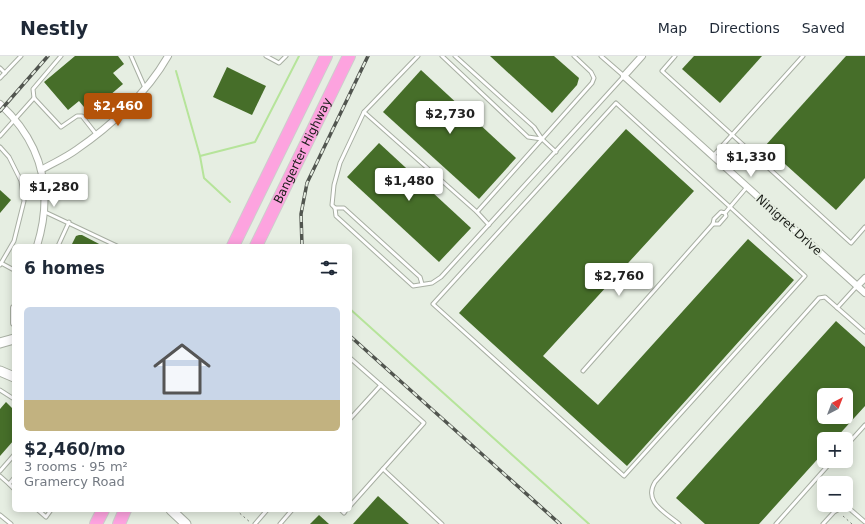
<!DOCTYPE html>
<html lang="en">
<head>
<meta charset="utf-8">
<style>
	body { margin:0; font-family:"DejaVu Sans",sans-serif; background:#f6f6f7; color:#1f2937; height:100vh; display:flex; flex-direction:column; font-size:15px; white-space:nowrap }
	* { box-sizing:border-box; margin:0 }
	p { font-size:13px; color:#747a83 }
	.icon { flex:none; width:22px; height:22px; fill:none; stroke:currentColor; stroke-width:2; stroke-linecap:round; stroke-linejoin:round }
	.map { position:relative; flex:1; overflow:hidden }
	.drawer { position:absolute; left:12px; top:188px; width:340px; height:268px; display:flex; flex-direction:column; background:#fff; border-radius:6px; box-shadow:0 2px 10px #0003 }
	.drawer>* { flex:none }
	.needle { width:26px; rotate:42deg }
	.fabs { position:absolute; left:817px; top:332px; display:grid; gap:8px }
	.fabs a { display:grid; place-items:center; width:36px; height:36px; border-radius:6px; background:#fff; box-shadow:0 2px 10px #0003; font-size:20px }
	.price { position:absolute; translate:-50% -34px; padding:0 9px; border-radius:4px; background:#fff; color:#222; font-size:13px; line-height:26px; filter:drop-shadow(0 1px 2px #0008) }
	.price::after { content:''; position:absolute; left:50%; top:24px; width:12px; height:9px; margin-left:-6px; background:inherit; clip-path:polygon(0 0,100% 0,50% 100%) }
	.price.current { background:#b45309; color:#fff }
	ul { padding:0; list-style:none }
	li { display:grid; align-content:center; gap:8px; height:212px; padding:0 12px }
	li span { display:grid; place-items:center; height:124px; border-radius:6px; color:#555 }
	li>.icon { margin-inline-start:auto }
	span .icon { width:72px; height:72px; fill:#fffc; stroke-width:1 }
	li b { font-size:17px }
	h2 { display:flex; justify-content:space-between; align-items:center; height:48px; padding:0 12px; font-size:17px }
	header { display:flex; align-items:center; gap:24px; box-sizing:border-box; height:56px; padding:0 20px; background:#fff; border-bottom:1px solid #e0e1e3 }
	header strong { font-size:19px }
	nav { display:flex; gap:22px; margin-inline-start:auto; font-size:14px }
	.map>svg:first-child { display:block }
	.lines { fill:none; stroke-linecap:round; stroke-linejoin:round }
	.stream { stroke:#b6e49a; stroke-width:2 }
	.building { fill:#466e29; fill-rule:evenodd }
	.lane-casing { stroke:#a8afa3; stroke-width:5 }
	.street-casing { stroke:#a8afa3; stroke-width:8 }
	.secondary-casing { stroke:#a8afa3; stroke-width:11 }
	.highway-casing { stroke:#cdcdcc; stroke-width:14 }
	.path { stroke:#7b8078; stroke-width:1; stroke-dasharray:2 3; stroke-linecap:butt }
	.lane { stroke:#fff; stroke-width:3 }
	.street { stroke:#fff; stroke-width:6 }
	.secondary { stroke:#fff; stroke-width:9 }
	.highway { stroke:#fda3df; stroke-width:12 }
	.rail-casing { stroke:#51554f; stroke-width:3.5 }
	.rail { stroke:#e6eee2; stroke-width:2; stroke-dasharray:6; stroke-linecap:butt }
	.labels { text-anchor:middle; stroke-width:4; stroke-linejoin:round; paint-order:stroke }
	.street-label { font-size:12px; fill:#1a1d18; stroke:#e6eee2 }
</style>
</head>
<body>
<header>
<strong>Nestly</strong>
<nav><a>Map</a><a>Directions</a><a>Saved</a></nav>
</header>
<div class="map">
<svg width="865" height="468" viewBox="0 0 865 468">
	<rect width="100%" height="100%" fill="#e6eee2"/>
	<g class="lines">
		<!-- stream -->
		<g class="stream">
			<polyline points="176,15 200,100 204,122 230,146"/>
			<polyline points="200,100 255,86 299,0"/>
			<polyline points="350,253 589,468"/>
		</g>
	</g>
	<!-- building -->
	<g class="building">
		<polygon points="75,0 118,0 124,8 113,17 123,28 89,57 79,45 68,54 44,26"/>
		<polygon points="490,0 554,0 579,22 577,29 552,57"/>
		<polygon points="694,0 762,0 720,47 682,13"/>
		<polygon points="846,0 865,0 865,122 836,154 765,90"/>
		<polygon points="227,11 266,30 252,59 213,41"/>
		<polygon points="421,14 516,102 479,143 383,56"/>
		<polygon points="626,73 694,135 543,300 598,349 748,183 794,224 627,410 459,257"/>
		<polygon points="379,87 471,172 439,206 347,121"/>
		<polygon points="0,134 11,144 0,157"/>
		<polygon points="79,179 82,179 103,190 71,190 76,180"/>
		<path d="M 836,265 L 865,291 L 865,350 L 835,383 L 824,383 L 824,396 L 759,468 L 705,468 L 676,442 ZM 824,339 L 846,339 L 846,361 L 824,361 Z"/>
		<polygon points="6,346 14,354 14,384 0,400 0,353"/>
		<polygon points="378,440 409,468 353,468"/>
		<polygon points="319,459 329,468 310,468"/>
	</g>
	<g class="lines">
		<!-- lane casing -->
		<g class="lane-casing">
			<g id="lane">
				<polyline points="131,0 145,32"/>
				<polyline points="266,0 279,7 286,0"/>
				<polyline points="442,0 528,81 542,83"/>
				<polyline points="455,0 534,71 542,83 556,96"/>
				<polyline points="675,0 662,15 851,187 865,171"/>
				<polyline points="0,12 5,17"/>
				<polyline points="0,22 21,0"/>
				<polyline points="34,42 33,33 61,0"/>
				<polyline points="364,56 477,156 489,169"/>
				<polyline points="0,80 34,42 61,71 77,60 82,60 96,78"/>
				<polyline points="0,91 9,101 21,125 24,145 14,185 0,209"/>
				<polyline points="713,100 803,0"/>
				<polyline points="335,152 332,149 334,129 340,107 364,56 418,0"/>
				<polyline points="45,156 117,190"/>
				<polyline points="477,156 592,27 594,22 591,16 574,0"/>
				<polyline points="725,157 726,160 719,168 713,168 714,163 721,156 725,157 730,151 805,220 624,420 433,248 616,47 730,151 747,131"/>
				<polyline points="58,190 69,166"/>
				<polyline points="1,207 14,214"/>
				<polyline points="422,228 420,221 344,152 335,152 336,160 413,230 432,227 441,221 624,20 601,0"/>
				<polyline points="837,252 857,230"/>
				<polyline points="350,302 424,367 350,450"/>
				<polyline points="583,315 713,168"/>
				<polyline points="0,334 14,343"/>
				<polyline points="350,363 381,329"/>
				<polyline points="846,390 865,369"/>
				<polyline points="383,413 442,468"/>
				<polyline points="0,415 14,399"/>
				<polyline points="0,420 9,428 14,422"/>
				<polyline points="9,428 14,433"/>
				<polyline points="38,454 46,461 51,454"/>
				<polyline points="341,454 344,457 346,454"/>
				<polyline points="0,459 11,468"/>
				<polyline points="255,468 267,454"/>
				<polyline points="280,468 292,454"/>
				<path d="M 679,468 C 665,456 643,446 655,426 L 819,242 L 825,241 L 865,276"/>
				<polyline points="776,468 832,405"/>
				<polyline points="823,468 834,456 843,451 851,454 865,466"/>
			</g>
		</g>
		<!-- street casing -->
		<g class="street-casing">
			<g id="street">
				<polyline points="642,0 624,20 865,237"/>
				<path d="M 0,48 C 43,88 54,135 37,190"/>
				<path d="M 41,114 C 53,107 65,102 76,94 C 111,70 147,37 168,0"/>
				<polyline points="857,230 865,222"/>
				<polyline points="14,252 14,267"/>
			</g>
		</g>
		<!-- secondary casing -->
		<g class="secondary-casing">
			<g id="secondary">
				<polyline points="0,287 14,283"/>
				<polyline points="0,315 14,321"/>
				<polyline points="171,454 186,468"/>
			</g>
		</g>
		<!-- highway casing -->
		<g class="highway-casing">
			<g id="highway">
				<polyline points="233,190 326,0"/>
				<path id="s1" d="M 256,190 L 349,0"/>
				<polyline points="96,468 103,454"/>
				<polyline points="119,468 125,454"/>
			</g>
		</g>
		<!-- path -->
		<g class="path">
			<polyline points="236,454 251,467"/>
			<polyline points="843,460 852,468"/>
		</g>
		<!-- lane -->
		<use href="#lane" class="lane"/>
		<!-- street -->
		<use href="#street" class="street"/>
		<!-- secondary -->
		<use href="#secondary" class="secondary"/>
		<!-- highway -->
		<use href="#highway" class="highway"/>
		<!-- rail casing -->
		<g class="rail-casing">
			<g id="rail">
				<polyline points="0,55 48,0"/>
				<polyline points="302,190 301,158 307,127 368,0"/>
				<polyline points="350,280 560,468"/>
			</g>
		</g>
		<!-- rail -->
		<use href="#rail" class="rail"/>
	</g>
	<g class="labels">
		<!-- street labels -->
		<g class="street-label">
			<text dy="4" stroke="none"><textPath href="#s1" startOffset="106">Bangerter Highway</textPath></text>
			<text transform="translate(789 169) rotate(42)" y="4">Ninigret Drive</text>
		</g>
	</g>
</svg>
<div class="fabs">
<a><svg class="needle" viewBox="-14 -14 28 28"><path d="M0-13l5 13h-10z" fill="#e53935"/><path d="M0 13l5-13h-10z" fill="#747a83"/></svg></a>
<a>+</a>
<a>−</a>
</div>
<b class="price current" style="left:118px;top:71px">$2,460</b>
<b class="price" style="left:450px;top:79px">$2,730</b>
<b class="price" style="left:751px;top:122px">$1,330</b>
<b class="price" style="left:409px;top:146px">$1,480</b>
<b class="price" style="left:54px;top:152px">$1,280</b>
<b class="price" style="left:619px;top:241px">$2,760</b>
<section class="drawer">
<h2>6 homes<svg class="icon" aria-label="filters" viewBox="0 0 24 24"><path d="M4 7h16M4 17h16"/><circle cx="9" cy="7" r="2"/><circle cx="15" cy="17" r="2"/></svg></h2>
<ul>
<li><span style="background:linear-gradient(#c9d6e8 75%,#c2b280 0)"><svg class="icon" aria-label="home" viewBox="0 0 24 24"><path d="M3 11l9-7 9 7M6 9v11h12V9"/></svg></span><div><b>$2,460/mo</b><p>3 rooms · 95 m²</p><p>Gramercy Road</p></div></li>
</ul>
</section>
</div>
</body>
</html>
